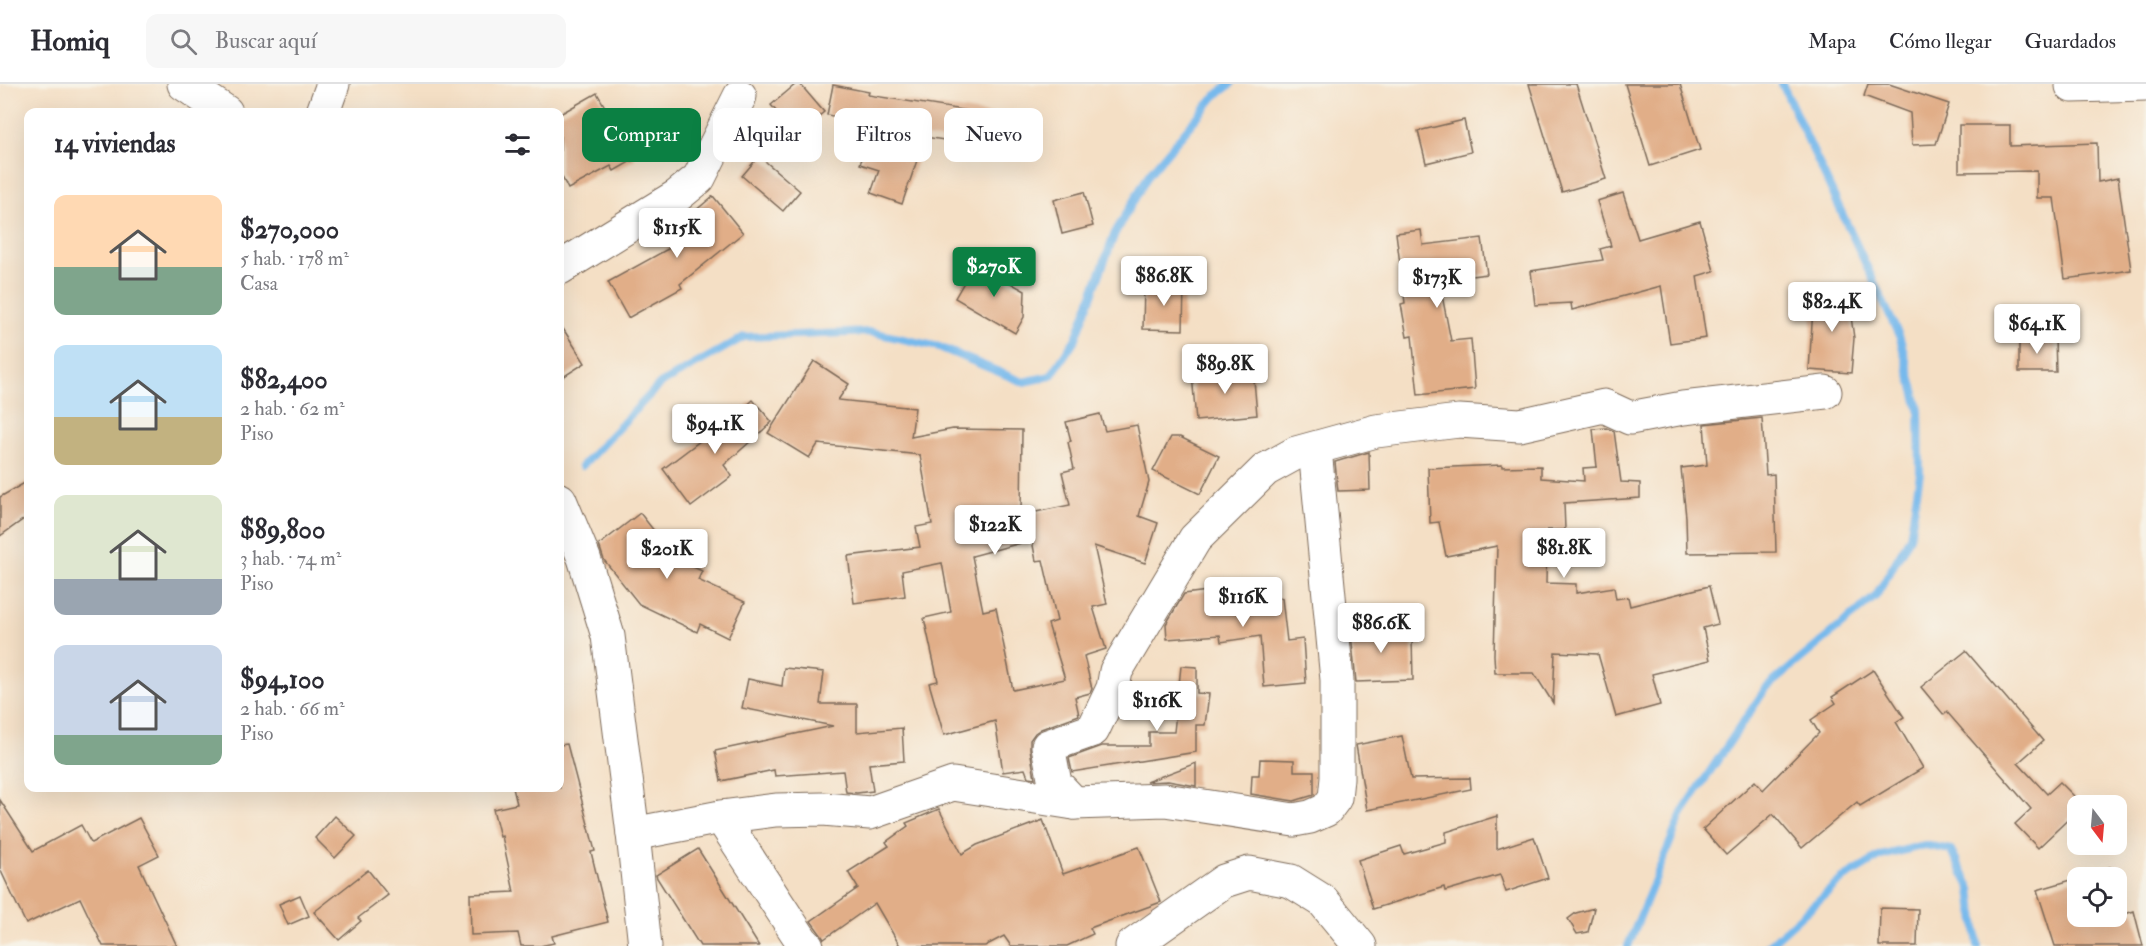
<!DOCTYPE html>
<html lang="es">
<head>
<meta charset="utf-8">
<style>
	body { margin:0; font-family:"IM FELL Double Pica",serif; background:#f7f7f7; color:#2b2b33; height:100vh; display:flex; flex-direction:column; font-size:22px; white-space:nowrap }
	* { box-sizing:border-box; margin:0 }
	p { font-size:20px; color:#7c7c81 }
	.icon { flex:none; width:33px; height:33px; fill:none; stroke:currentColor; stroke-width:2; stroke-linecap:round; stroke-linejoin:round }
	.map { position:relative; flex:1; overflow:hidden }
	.sheet { position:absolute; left:24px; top:24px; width:540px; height:684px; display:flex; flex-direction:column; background:#fff; border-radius:12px; box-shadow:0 6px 24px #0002 }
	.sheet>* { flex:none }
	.guide { position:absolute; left:582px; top:24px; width:570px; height:54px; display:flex; gap:12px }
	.needle { width:39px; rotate:164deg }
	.fabs { position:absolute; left:2067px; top:711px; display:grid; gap:12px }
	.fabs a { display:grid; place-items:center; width:60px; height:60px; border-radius:12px; background:#fff; box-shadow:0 6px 24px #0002; font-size:30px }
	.price { position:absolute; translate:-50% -51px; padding:0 14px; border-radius:6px; background:#fff; color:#222; font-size:20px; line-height:39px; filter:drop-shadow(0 2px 3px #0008) }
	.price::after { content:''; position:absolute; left:50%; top:36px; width:18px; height:14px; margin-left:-9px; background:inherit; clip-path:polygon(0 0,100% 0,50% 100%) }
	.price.active { background:#0b8043; color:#fff }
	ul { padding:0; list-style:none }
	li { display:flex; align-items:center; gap:18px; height:150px; padding:0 30px }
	li span { display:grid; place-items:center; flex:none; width:168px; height:120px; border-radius:12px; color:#555 }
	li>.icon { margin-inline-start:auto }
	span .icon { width:72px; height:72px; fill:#fffc; stroke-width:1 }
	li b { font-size:26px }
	h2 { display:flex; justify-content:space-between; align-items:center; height:72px; padding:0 30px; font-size:26px }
	.tag { padding:0 21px; border-radius:12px; background:#fff; box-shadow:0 6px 24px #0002; font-size:21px; line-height:54px }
	.tag.active { background:#0b8043; color:#fff }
	header { display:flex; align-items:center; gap:36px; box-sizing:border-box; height:84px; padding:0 30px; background:#fff; border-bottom:2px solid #e1e1e2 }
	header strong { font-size:28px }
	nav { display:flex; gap:33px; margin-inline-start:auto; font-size:21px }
	.search { width:420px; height:54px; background:#f7f7f7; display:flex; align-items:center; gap:15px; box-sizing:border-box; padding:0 21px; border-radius:12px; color:#7c7c81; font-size:22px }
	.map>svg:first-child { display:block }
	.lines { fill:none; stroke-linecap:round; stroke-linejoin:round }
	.stream { stroke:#77b9ec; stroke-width:8 }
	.building { fill:#e1ae88; fill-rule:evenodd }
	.minor-casing { stroke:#7c6958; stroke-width:35 }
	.minor { stroke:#fff; stroke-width:33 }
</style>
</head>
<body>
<header>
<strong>Homiq</strong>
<div class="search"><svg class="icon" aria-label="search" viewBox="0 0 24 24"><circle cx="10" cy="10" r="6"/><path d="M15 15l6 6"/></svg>Buscar aquí</div>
<nav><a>Mapa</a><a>Cómo llegar</a><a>Guardados</a></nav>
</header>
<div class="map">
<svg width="2146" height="862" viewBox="0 0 2146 862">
	<rect width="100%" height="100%" fill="#f7f3e8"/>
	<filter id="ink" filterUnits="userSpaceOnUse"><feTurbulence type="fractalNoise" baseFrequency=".0167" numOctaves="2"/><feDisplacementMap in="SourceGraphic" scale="12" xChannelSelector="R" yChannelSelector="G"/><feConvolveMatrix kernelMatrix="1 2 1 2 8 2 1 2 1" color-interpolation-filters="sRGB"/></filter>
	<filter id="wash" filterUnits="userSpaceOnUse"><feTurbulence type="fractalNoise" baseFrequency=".008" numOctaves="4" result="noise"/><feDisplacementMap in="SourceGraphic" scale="24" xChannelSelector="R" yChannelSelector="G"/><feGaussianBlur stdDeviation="1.35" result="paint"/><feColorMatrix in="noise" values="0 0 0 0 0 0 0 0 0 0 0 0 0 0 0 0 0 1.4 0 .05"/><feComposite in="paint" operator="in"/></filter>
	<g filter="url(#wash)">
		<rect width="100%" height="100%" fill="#f4dfc5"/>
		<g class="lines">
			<!-- stream -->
			<g class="stream">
				<polyline points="582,382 660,300 744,253 871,248 939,263 1023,298 1051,292 1076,254 1115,149 1149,90 1215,12 1231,0"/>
				<polyline points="1628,862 1682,729 1766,604 1876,512 1910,453 1920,389 1919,325 1900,254 1782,0"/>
				<polyline points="1768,862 1841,796 1881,772 1925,761 1951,766 1971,805 1978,862"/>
			</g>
		</g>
		<g id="blocks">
			<!-- building -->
			<g class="building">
				<polygon points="796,0 800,0 824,28 796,51 771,21"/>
				<polygon points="1529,0 1576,0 1606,95 1562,108"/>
				<polygon points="1625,0 1680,0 1700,66 1650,82"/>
				<polygon points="1868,0 1889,0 1949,20 1936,60 1912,61 1910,29 1864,12"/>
				<polygon points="833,1 869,8 868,11 995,31 990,63 925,53 902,120 871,109 879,86 860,80 875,40 827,31"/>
				<polygon points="597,9 635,75 614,87 611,82 568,105 560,89 560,30"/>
				<polygon points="1464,36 1471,68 1426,79 1418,47"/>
				<polygon points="1959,41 2010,41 2010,62 2097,59 2098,98 2118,94 2131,186 2065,195 2054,114 2037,114 2037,87 1959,88"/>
				<polygon points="759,72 800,107 783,127 742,92"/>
				<polygon points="1084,108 1093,142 1062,150 1054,116"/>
				<polygon points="1623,109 1638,155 1700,137 1714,187 1697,192 1706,254 1670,259 1661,202 1572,226 1571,219 1535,221 1531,187 1603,176 1600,165 1611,162 1597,117"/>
				<polygon points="713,112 743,149 680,200 682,204 628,234 608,198 686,155 676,143"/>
				<polygon points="1421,146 1423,161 1482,154 1487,190 1439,196 1451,257 1471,255 1475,305 1418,311 1412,252 1407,253 1401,220 1405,219 1396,149"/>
				<polygon points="975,179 1025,207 1024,233 1015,249 955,214"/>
				<polygon points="1144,201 1184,202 1183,246 1143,245"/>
				<polygon points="1847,204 1854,254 1851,289 1809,286 1814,209"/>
				<polygon points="560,240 585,279 560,295"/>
				<polygon points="2019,254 2055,254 2056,288 2019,288"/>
				<path d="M 814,277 L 849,300 L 838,316 L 915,324 L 911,353 L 953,345 L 1022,346 L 1021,431 L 1070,421 L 1062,388 L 1074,385 L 1068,358 L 1071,357 L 1066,338 L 1100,330 L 1105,347 L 1137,341 L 1149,398 L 1139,432 L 1158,439 L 1145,479 L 1094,462 L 1107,520 L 1093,523 L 1106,565 L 1084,572 L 1092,605 L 1090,609 L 1075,613 L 1079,631 L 1041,645 L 1035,649 L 1030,656 L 1030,665 L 1035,694 L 1028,693 L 1025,685 L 1003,688 L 995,637 L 944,651 L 929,599 L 938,597 L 924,534 L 951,528 L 942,479 L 902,487 L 905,512 L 854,519 L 848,472 L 920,463 L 916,443 L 932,440 L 920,371 L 818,360 L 809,374 L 768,349 ZM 1032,456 L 1036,477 L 1043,476 L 1057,537 L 1048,540 L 1065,595 L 1013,606 L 996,524 L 983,527 L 972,472 Z"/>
				<polygon points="1253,284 1257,331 1196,337 1192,290"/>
				<polygon points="753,316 772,338 724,381 732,392 691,423 663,385 704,354 707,357"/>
				<polygon points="1762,334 1766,391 1774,390 1776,468 1687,469 1686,433 1681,384 1707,381 1704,340"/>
				<polygon points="1606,344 1614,347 1621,398 1640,399 1640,414 1564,419 1565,446 1547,446 1546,499 1576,500 1576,509 1614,503 1616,515 1628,513 1630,522 1709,502 1718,540 1703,544 1710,576 1652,590 1660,621 1616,633 1598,570 1555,568 1553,619 1534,589 1495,589 1494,571 1497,462 1446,472 1439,438 1430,439 1428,384 1502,381 1502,383 1541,382 1541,394 1584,397 1583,384 1597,383 1593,345"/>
				<polygon points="1171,353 1180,353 1219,372 1200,410 1153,387"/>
				<polygon points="1369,368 1370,406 1338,407 1335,378"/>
				<polygon points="28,397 28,432 0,452 0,413"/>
				<polygon points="640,429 676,475 702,487 698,496 745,518 728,554 700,540 697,548 639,520 604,476 599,461"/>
				<polygon points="1264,500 1266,516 1282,514 1287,557 1303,555 1306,599 1264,603 1260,552 1221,558 1220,551 1167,555 1166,540 1184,510"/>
				<polygon points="1390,538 1391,554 1412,554 1413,596 1356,598 1350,539"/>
				<polygon points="1966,567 2043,657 2018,679 2047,710 2060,698 2083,721 2078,722 2078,726 2038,764 2015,740 2031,725 1947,628 1944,631 1921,603"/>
				<polygon points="1181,582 1197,583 1197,609 1209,610 1205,641 1196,641 1196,668 1072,688 1069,674 1102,662 1149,662 1149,648 1174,648"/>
				<polygon points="784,584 824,588 820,620 857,620 857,648 902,644 904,677 869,680 873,707 857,709 846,708 843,687 775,692 774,686 721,697 715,667 833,642 742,624 748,595 782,602"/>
				<polygon points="1873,586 1904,633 1896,638 1923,684 1860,722 1857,718 1802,764 1773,730 1726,771 1703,745 1755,697 1763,706 1819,649 1811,636 1836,619 1832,613"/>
				<polygon points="1402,652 1411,695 1470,694 1471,705 1367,726 1356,661"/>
				<polygon points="567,660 595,767 591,768 608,838 552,852 554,859 540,862 521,862 518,849 471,851 470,810 514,808 502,752 500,753 493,725 517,720 513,704 560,704 560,661"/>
				<polygon points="1260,675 1294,676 1294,687 1314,687 1314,711 1294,717 1251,710 1252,691 1259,691"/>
				<polygon points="1196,679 1196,702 1168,697 1146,698"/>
				<polygon points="0,716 33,767 81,741 91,759 139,734 159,771 139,781 177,862 103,862 80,814 26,840 0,785"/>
				<polygon points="939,725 962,770 977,761 1043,736 1063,790 1139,763 1161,818 1090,844 1093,850 1067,862 1011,862 1004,852 985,862 900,862 875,819 824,855 811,837 858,804 848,788 889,762 886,758 908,742 906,739"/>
				<polygon points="335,732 356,752 335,774 315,754"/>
				<polygon points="1497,732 1497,765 1534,753 1548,794 1506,808 1500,791 1445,807 1444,803 1373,825 1358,776 1401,762 1404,770 1446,758 1446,748"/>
				<polygon points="698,765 759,862 700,862 657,794 656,791"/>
				<polygon points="2110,783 2113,794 2078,794 2084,791"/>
				<polygon points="368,786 388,811 358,834 361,837 339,856 314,828"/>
				<polygon points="2078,794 2078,832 2116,832 2116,804 2125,830 2134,827 2143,862 2055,862 2037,806"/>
				<polygon points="300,811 309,832 288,841 279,820"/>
				<polygon points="1594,824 1588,848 1577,850 1568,835 1576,829"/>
				<polygon points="1880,824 1918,825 1917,862 1879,862"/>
			</g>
		</g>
	</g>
	<g filter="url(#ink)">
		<use href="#blocks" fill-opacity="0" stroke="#7c6958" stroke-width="1.5"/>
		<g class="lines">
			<!-- minor casing -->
			<g class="minor-casing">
				<g id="minor">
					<polyline points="184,0 226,28"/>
					<polyline points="2072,2 2146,0"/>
					<polyline points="323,28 333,0"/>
					<polyline points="560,184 677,112 699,94 740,12"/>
					<polyline points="560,416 584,474 608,552 633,750 645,862"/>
					<polyline points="1074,719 1055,699 1048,662 1093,646 1113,604 1116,587 1195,455 1265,386 1296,369 1376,347 1459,337 1520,341 1604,322 1630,334 1683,324 1825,308"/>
					<polyline points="721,733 802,857 807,862"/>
					<polyline points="633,750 721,733 776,726 823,725 870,729 953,700 1074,719 1165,716 1294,736 1310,733 1326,726 1335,714 1337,694 1337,596 1315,365"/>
					<polyline points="1132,862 1224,797 1249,789 1291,797 1323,817 1360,862"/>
				</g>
			</g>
			<!-- minor -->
			<use href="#minor" class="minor"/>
		</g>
	</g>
</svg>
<div class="fabs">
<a><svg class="needle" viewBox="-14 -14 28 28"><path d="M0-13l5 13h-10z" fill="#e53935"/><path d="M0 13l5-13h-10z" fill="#7c7c81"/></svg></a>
<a><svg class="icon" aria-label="locate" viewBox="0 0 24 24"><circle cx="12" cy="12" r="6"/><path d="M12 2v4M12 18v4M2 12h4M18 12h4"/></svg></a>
</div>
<b class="price" style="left:677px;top:175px">$115K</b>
<b class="price active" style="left:994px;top:214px">$270K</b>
<b class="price" style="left:1164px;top:223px">$86.8K</b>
<b class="price" style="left:1437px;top:225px">$173K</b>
<b class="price" style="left:1832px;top:249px">$82.4K</b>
<b class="price" style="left:2037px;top:271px">$64.1K</b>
<b class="price" style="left:1225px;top:311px">$89.8K</b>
<b class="price" style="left:715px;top:371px">$94.1K</b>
<b class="price" style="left:995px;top:472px">$122K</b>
<b class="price" style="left:1564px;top:495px">$81.8K</b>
<b class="price" style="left:667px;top:496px">$201K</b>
<b class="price" style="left:1243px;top:544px">$116K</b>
<b class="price" style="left:1381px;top:570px">$86.6K</b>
<b class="price" style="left:1157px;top:648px">$116K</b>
<div class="guide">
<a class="tag active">Comprar</a>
<a class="tag">Alquilar</a>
<a class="tag">Filtros</a>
<a class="tag">Nuevo</a>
</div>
<section class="sheet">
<h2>14 viviendas<svg class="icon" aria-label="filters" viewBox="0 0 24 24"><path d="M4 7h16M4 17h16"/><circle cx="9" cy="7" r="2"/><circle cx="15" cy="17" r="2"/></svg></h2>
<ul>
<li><span style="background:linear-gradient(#ffd9b3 60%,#7fa58c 0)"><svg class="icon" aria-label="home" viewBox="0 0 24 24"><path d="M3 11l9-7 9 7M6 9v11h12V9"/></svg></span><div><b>$270,000</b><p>5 hab. · 178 m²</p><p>Casa</p></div></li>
<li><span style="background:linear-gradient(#bfe0f5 60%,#c2b280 0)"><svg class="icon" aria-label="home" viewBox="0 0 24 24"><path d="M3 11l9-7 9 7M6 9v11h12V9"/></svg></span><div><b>$82,400</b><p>2 hab. · 62 m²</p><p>Piso</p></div></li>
<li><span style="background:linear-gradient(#dfe7d0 70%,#9aa5b1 0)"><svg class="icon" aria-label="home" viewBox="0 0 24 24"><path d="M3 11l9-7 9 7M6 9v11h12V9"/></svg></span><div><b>$89,800</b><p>3 hab. · 74 m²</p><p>Piso</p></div></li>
<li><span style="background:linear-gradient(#c9d6e8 75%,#7fa58c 0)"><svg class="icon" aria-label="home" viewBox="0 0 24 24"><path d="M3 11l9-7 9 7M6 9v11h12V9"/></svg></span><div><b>$94,100</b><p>2 hab. · 66 m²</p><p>Piso</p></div></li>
</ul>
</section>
</div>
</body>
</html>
